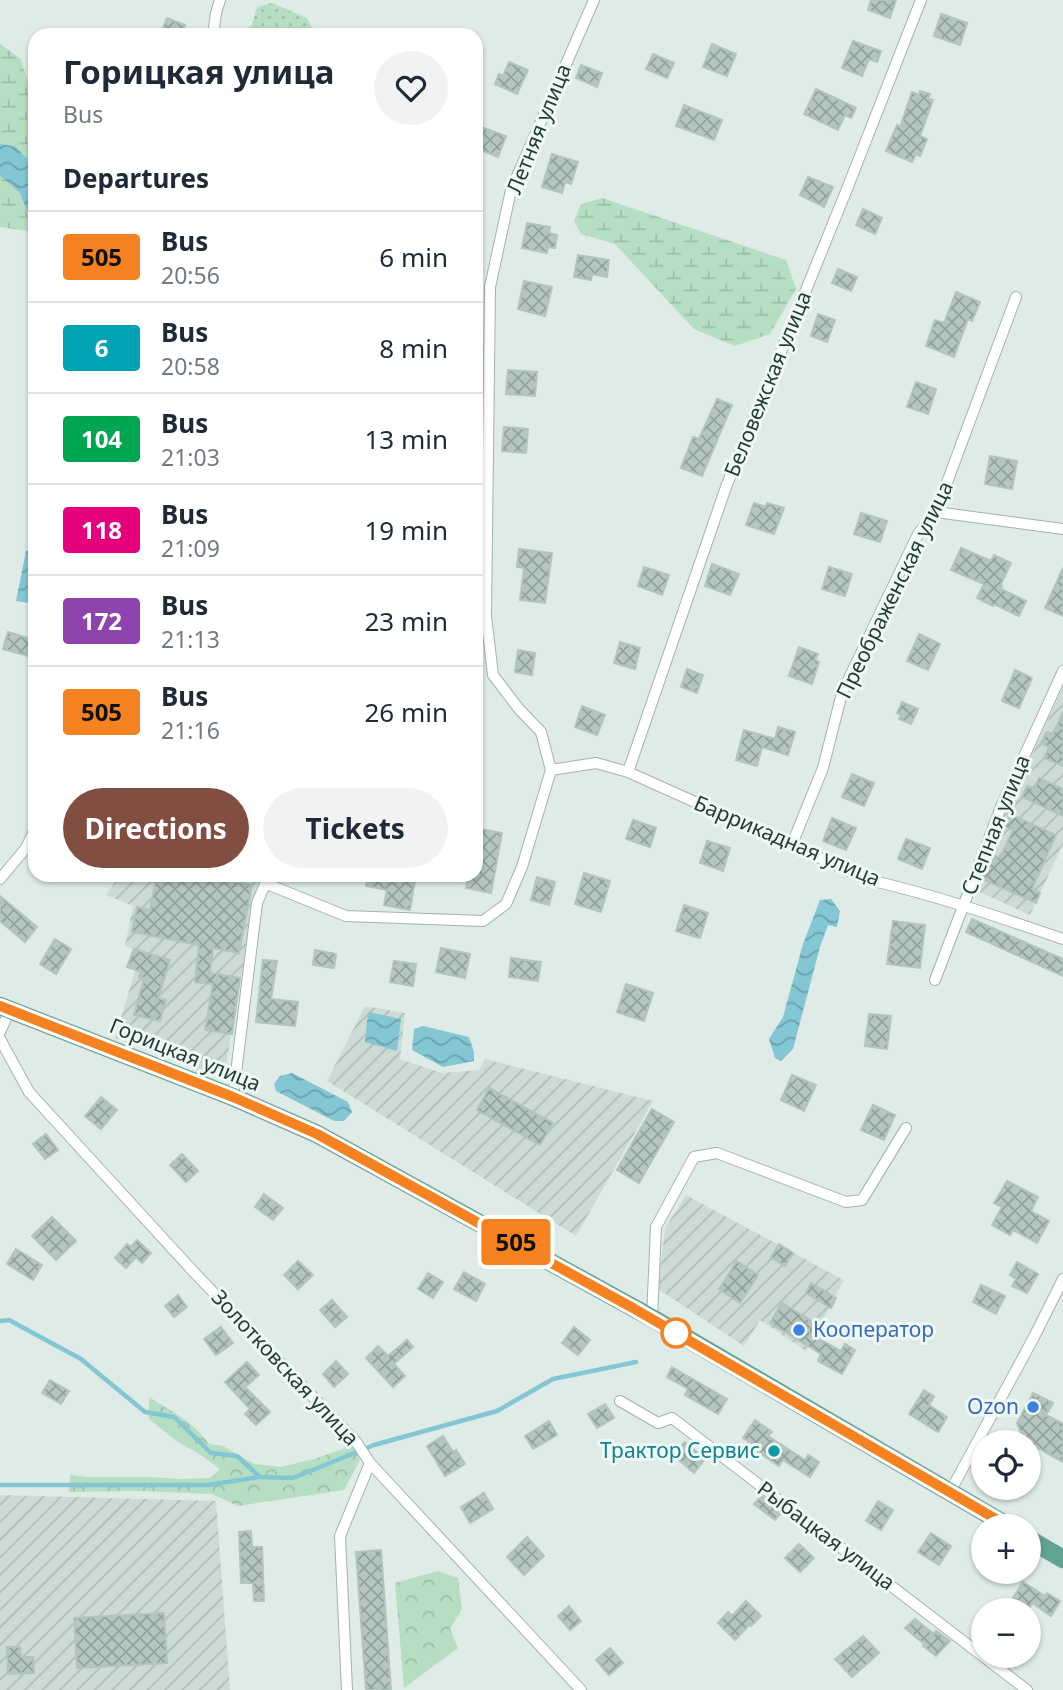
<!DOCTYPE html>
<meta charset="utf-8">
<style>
:root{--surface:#fff;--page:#f2f2f3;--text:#1f2937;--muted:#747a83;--line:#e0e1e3;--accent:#824e41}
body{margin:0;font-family:"Noto Sans",sans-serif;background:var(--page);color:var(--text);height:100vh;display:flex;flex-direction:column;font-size:26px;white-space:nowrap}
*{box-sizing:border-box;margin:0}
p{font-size:23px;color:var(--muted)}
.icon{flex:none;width:38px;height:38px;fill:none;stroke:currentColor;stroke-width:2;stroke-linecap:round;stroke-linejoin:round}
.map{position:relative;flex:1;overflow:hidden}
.drawer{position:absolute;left:28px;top:28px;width:455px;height:854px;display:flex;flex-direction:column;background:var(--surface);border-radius:21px;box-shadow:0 2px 5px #0004}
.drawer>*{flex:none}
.badge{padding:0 14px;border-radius:5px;font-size:24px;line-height:46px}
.tools{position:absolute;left:971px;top:1430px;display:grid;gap:14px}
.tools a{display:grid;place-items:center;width:70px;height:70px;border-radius:50%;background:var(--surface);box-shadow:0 2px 5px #0004;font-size:35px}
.map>.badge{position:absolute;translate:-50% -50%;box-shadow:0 0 0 4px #fff}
h2{padding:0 35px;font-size:26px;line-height:63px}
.round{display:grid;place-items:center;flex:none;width:74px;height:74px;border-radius:37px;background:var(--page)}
.head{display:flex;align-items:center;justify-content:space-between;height:119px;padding:0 35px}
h1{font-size:33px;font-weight:700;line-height:52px}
.cta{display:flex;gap:14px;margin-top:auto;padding:14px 35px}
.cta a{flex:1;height:80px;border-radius:42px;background:var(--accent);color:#fff;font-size:28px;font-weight:700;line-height:80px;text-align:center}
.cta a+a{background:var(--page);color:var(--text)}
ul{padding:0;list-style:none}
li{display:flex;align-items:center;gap:21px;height:91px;padding:0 35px;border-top:2px solid var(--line)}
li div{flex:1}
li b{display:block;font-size:26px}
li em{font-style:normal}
li .badge{min-width:77px;font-weight:700;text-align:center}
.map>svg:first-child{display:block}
.industrial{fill:url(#industrial-furrows)}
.grass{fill:url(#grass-dots)}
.forest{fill:url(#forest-crowns)}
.wetland{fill:url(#wetland-marsh)}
.water{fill:url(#water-waves)}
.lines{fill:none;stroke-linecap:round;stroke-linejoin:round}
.stream{stroke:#83c6d4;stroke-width:4.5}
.building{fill:url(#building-cross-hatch);stroke:#b1c5bd;stroke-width:2}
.minor-casing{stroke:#a2b3ad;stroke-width:12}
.primary-casing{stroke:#c0c8c6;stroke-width:19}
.minor{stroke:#fff;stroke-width:10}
.primary{stroke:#61a393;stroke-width:18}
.line-casing{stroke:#fff;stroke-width:16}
.line{stroke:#f58220;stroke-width:10}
.shop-dot{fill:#3f7fe0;stroke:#eff8f4;stroke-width:2.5}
.stop-dot{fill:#fff;stroke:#f58220;stroke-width:3.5}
.culture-dot{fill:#0f9aa8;stroke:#eff8f4;stroke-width:2.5}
.labels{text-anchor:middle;stroke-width:6;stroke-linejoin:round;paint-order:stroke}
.street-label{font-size:21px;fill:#1f3c35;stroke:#eff8f4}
.shop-label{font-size:21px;fill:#366cbe;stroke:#eff8f4;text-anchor:start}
.culture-label{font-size:21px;fill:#0d838f;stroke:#eff8f4;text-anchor:end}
</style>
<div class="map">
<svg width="1063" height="1690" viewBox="0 0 1063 1690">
<defs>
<pattern id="industrial-furrows" width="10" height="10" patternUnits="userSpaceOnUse" patternTransform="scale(1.75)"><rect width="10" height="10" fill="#cddbd5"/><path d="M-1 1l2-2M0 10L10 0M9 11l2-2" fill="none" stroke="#b0bdb7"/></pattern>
<pattern id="grass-dots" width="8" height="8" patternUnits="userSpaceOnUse" patternTransform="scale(1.75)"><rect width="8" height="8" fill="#b6dec2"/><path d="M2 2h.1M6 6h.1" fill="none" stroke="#9cbfa7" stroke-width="1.8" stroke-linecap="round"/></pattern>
<pattern id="forest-crowns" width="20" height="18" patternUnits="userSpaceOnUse" patternTransform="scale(1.75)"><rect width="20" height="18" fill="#b6dec2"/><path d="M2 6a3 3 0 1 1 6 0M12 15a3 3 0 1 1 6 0" fill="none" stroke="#9cbfa7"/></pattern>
<pattern id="wetland-marsh" width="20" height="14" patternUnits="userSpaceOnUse" patternTransform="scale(1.75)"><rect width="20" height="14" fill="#b6dec2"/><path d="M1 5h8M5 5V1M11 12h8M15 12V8" fill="none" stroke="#9cbfa7"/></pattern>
<pattern id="water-waves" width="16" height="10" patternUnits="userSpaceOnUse" patternTransform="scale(1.75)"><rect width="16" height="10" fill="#83c6d4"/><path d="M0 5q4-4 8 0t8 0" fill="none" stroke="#6ba2ad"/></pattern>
<pattern id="building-cross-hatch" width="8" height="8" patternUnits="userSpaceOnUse" patternTransform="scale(1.75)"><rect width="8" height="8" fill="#b4c6bf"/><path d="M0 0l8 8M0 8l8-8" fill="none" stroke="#92a29c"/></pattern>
</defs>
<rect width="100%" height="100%" fill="#dfebe6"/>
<path class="industrial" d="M1063 687V844L1030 915 971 888Z
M120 875H259L226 1065 211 1075 115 1038 135 971 127 967 133 949 125 946 133 906 106 895Z
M365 1006 405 1013 400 1059 442 1073 479 1070 485 1059 653 1101 576 1236 327 1081Z
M686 1195 844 1280 806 1351 760 1320 744 1346 658 1289 665 1228Z
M0 1495 216 1501 230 1690H0Z"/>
<path class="grass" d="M272 3 307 18 316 35H224V29L243 31 252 25 257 7Z"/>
<path class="forest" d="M149 1397C171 1411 194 1422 209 1444L223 1446 254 1464 281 1467 314 1459 352 1446 360 1460 344 1490 238 1506 212 1494 139 1491 69 1492 70 1475 87 1477H148L180 1479 210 1478 220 1469 204 1457 175 1440 149 1419Z
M438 1571 458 1578 462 1609 450 1629 458 1648 404 1688 395 1583Z"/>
<path class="wetland" d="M0 44 21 59 35 105V167L15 146 0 144Z
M0 176 19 192 35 232 0 227Z
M602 198 786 260 796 289 770 334 735 346 694 329 615 244 581 234 574 221 581 204Z"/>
<path class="water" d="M0 144 15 146 35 167V229L19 192 0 176Z
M35 549V604L16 601 26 551Z
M831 899 840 911 837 927 828 925 820 947 793 1049 781 1061 775 1058 769 1039 783 1017 803 944 820 900Z
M368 1012 401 1019 397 1051 365 1042Z
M423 1026 469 1037 474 1052V1061L443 1067 412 1050 414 1029Z
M292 1073 348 1102 352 1112 344 1121H334L276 1091 274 1084 280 1076Z"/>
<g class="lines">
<path class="stream" d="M0 1321 9 1320 81 1359 145 1412 174 1417 211 1453 237 1456 260 1477 293 1478 374 1445 497 1411 553 1379 636 1362
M0 1485H208L259 1477"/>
</g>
<path class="building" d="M871 0H896L890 18 868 10Z
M941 14 967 23 960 45 934 36Z
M167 18 185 25 181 35H160Z
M853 41 881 51 877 62 869 59 862 76 842 68Z
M712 44 736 54 727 76 703 67Z
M653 54 674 63 667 78 646 69Z
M509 62 528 70 517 94 495 84 499 74 503 76Z
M581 65 602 73 597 87 576 78Z
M816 89 856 108 851 118 845 115 838 130 804 114Z
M920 91 930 94 928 99 933 100 920 136 927 139 920 156 916 154 912 162 886 151 897 125 900 127 912 92 919 95Z
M684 105 722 120 714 140 676 126Z
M476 125 506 136 498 157 476 148Z
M552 154 578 162 571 184 565 182 562 193 542 187Z
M808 177 833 187 824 207 800 195Z
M863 209 882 218 875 234 856 225Z
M527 223 550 227 549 233 557 235 555 248 548 247 547 253 522 248Z
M578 255 609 260 607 277 592 274 591 280 574 277Z
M838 269 857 277 851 291 832 283Z
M524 281 552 287 545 316 518 309Z
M956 292 980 302 972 321 968 319 954 357 926 346 935 320 944 323Z
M818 314 835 320 827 342 811 336Z
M508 370 537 372 535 396 506 394Z
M916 382 936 389 928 414 907 407Z
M717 399 732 405 702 476 681 468 693 437 699 439Z
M504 427 528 429 526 453 502 451Z
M990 456 1017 461 1012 489 985 484Z
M754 503 766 507 767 503 784 508 774 534 746 525Z
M861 513 887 521 880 542 854 534Z
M961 548 991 561 994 555 1011 563 1000 586H1002L1001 589 1026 601 1019 616 994 604 993 606 977 598 984 584 951 570Z
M519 549 552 553 545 603 520 600 524 568 517 567Z
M712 564 739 574 730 595 705 586Z
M644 567 669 575 662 595 638 586Z
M829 567 852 574 845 596 822 589Z
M1063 568V616L1045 608Z
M8 632 35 640V658L3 649Z
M919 634 940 644 928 670 907 661Z
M620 642 640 648 635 669 614 663Z
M799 647 818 654 815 660 819 662 812 684 789 676Z
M518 650 535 653 532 675 515 672Z
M687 669 703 675 697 693 681 687Z
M1015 670 1032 678 1019 708 1002 701Z
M902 702 918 709 911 724 899 719 901 715 897 713Z
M582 706 605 715 597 735 575 727Z
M1063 712V766L1044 758 1049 747 1041 743 1047 732 1053 734Z
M778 727 795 732 788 755 762 747 757 766 736 760 744 730 775 739Z
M852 774 874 783 864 806 842 797Z
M1039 778 1063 789V816L1022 797 1027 786 1034 789Z
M1010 814 1056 835 1032 889 1040 893 1036 903 982 879 991 854 1000 858 1013 830 1004 826Z
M832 818 856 828 846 850 823 841Z
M633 820 656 828 650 847 626 839Z
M476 828 502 833 491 893 466 888 468 875H476Z
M906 839 930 848 922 869 898 859Z
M707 841 730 848 723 871 700 863Z
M584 873 610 881 601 912 575 904Z
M157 875H203L252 885 239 953 213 948 210 973 240 978 232 1034 205 1030 213 984 195 982 199 945 132 932 137 907 150 910Z
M368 875H416L410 910 384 905 387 890 366 886Z
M537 877 555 882 549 905 531 900Z
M0 896 37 927 25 942 0 921Z
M684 905 708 913 700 938 676 931Z
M972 919 1063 959V976L966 932Z
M893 921 925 925 920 968 887 964Z
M55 939 71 949 56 974 40 964Z
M441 948 470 954 465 978 436 972Z
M134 949 170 960 158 998 166 1000 160 1021 134 1015 144 978 139 977 141 972 127 967Z
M315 950 336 954 334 968 313 965Z
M511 958 541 962 538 981 509 977Z
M263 960 277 961 271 999 298 1002 295 1026 256 1022Z
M394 961 416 964 413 986 390 982Z
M626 984 653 993 644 1021 617 1012Z
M869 1014 891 1016 887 1049 865 1046Z
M792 1075 816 1085 804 1111 781 1100Z
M489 1088 553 1123 540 1145 477 1110Z
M101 1097 117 1110 101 1129 85 1116Z
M873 1105 895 1115 884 1140 861 1130Z
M652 1109 674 1122 639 1183 617 1170Z
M46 1134 58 1150 45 1159 33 1144Z
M182 1154 198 1171 186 1182 170 1165Z
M1007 1181 1038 1197 1031 1211 1049 1221 1037 1243 1013 1230 1010 1235 992 1225 1002 1207 994 1203Z
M264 1194 283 1208 273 1220 255 1207Z
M52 1217 76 1241 56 1260 32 1236Z
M137 1240 151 1253 142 1263 136 1257 126 1268 115 1258 127 1244 131 1247Z
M779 1244 793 1253 785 1266 771 1257Z
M16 1249 42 1265 33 1280 7 1264Z
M298 1261 313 1275 298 1289 284 1275Z
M737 1261 758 1275 740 1303 719 1289Z
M1017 1262 1038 1274 1027 1293 1012 1286 1016 1279 1010 1275Z
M464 1272 485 1284 476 1301 454 1289Z
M428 1273 443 1282 433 1298 418 1289Z
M811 1283 836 1298 831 1308 806 1293Z
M981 1285 1005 1296 996 1314 973 1302Z
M178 1295 187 1307 174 1317 165 1306Z
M332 1300 347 1317 335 1327 320 1310Z
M782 1303 820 1326 814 1336 841 1351 845 1344 855 1350 842 1374 818 1361 821 1354 770 1323Z
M221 1327 233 1343 216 1355 204 1339Z
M574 1327 590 1340 578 1355 562 1343Z
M407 1340 413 1347 394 1364 405 1376 393 1387 366 1358 378 1346 388 1356Z
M336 1361 348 1374 334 1387 323 1374Z
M247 1362 259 1375 245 1387 270 1412 256 1425 245 1414 250 1409 225 1382Z
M672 1367 727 1399 718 1414 685 1395 688 1389 667 1377Z
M50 1380 69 1391 61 1404 42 1393Z
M924 1390 934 1396 929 1405 947 1417 938 1432 909 1414Z
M1033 1393 1053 1403 1046 1415 1063 1424V1462L1029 1443V1442L1024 1441 1017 1423Z
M605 1404 614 1418 597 1428 588 1414Z
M755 1420 772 1432 768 1436 805 1460 808 1455 819 1462 810 1477 783 1460 779 1466 758 1452 760 1449 743 1438Z
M549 1421 557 1435 533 1449 525 1436Z
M443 1436 453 1452 456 1450 465 1464 445 1476 427 1446Z
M685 1442 705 1459 694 1473 673 1455Z
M484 1493 493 1509 470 1523 461 1507Z
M761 1496 782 1512 775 1520 754 1504Z
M878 1501 893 1510 881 1530 866 1521Z
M251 1531 252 1547H262L264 1601H254L253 1583H241L239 1532Z
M931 1533 951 1546 939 1565 918 1552Z
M527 1537 544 1556 524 1575 507 1557Z
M799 1544 814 1558 800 1572 785 1558Z
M381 1550 391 1690H366L356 1552Z
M1023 1582 1045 1596 1047 1593 1060 1601 1051 1616 1032 1603 1028 1610H1007L1011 1605 1009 1604Z
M746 1601 761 1616 751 1626 750 1624 735 1640 718 1623 728 1612 732 1616Z
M569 1606 581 1621 570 1630 558 1616Z
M164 1613 167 1663 77 1668 74 1618Z
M915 1619 934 1634 936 1631 950 1641 936 1656 923 1646 924 1644 905 1628Z
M863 1636 879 1653 852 1677 835 1659Z
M7 1647H20L21 1657H33L34 1673 8 1674Z
M610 1648 623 1663 609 1675 596 1660Z"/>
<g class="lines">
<g class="minor-casing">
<path id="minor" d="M213 35 216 13 220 0
M936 512 1063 529
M551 770 541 732 519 709 493 675 486 616 490 287 511 190 594 0
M551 770 596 763 628 772 869 880C935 895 999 917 1063 939
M628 772 726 487 847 189 921 0
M792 844 823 768 842 693 918 534 936 512 1016 297
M0 879 26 848 35 829
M267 884 346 916 483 921 506 904 522 867 551 770
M935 980 1001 807 1063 671
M0 1032 10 1010
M0 1039 29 1092 191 1269 357 1443 370 1463 581 1690
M233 1097 257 903 269 875
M652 1318 656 1227 694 1157 717 1153 846 1202 862 1200 906 1128
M620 1401 658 1423 672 1418 1027 1690
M950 1492 1034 1337 1063 1279
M347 1690 340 1536 370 1463"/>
</g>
<g class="primary-casing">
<path id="primary" d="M0 1006 233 1097 317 1134 652 1318 1008 1526
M1029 1539 1063 1559"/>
</g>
<use href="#minor" class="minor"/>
<use href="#primary" class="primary"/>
</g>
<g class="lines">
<g class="line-casing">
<path id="line" d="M0 1006 233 1097 317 1134 633 1308 1008 1526"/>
</g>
<use href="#line" class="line"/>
</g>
<g class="shop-dot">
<circle cx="799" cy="1330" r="7"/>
<circle cx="1033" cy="1407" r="7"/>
</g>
<circle class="stop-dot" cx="676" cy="1333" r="14"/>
<circle class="culture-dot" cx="774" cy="1451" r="7"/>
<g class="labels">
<g class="street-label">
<text transform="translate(539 129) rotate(-68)" y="7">Летняя улица</text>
<text transform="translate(768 384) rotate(-68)" y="7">Беловежская улица</text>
<text transform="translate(895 590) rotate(-64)" y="7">Преображенская улица</text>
<text transform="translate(996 825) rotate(-68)" y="7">Степная улица</text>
<text transform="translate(787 841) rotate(23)" y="7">Баррикадная улица</text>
<text transform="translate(185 1055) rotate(22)" y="7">Горицкая улица</text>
<text transform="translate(285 1368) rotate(47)" y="7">Золотковская улица</text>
<text transform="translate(826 1536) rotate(37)" y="7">Рыбацкая улица</text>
</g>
<g class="shop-label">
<text x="813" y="1337">Кооператор</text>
<text x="1019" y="1414" text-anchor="end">Ozon</text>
</g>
<g class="culture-label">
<text x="760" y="1458">Трактор Сервис</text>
</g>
</g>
</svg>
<div class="tools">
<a><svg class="icon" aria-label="locate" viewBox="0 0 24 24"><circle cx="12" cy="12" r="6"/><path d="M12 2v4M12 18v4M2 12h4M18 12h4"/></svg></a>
<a>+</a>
<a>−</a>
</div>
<b class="badge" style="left:516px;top:1242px;background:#f58220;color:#111">505</b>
<section class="drawer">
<div class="head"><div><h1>Горицкая улица</h1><p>Bus</p></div><a class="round"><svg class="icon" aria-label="heart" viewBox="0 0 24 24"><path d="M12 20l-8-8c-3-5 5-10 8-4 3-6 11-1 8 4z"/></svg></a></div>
<h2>Departures</h2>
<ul>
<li><span class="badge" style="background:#f58220;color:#111">505</span><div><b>Bus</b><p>20:56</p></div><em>6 min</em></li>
<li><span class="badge" style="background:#00a3b4;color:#fff">6</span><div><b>Bus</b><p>20:58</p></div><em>8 min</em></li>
<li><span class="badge" style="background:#00a651;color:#fff">104</span><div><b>Bus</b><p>21:03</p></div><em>13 min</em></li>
<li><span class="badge" style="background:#e6007e;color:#fff">118</span><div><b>Bus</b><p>21:09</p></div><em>19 min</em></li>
<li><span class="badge" style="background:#8e44ad;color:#fff">172</span><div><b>Bus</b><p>21:13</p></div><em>23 min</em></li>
<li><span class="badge" style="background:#f58220;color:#111">505</span><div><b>Bus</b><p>21:16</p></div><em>26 min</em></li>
</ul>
<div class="cta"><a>Directions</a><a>Tickets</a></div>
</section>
</div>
